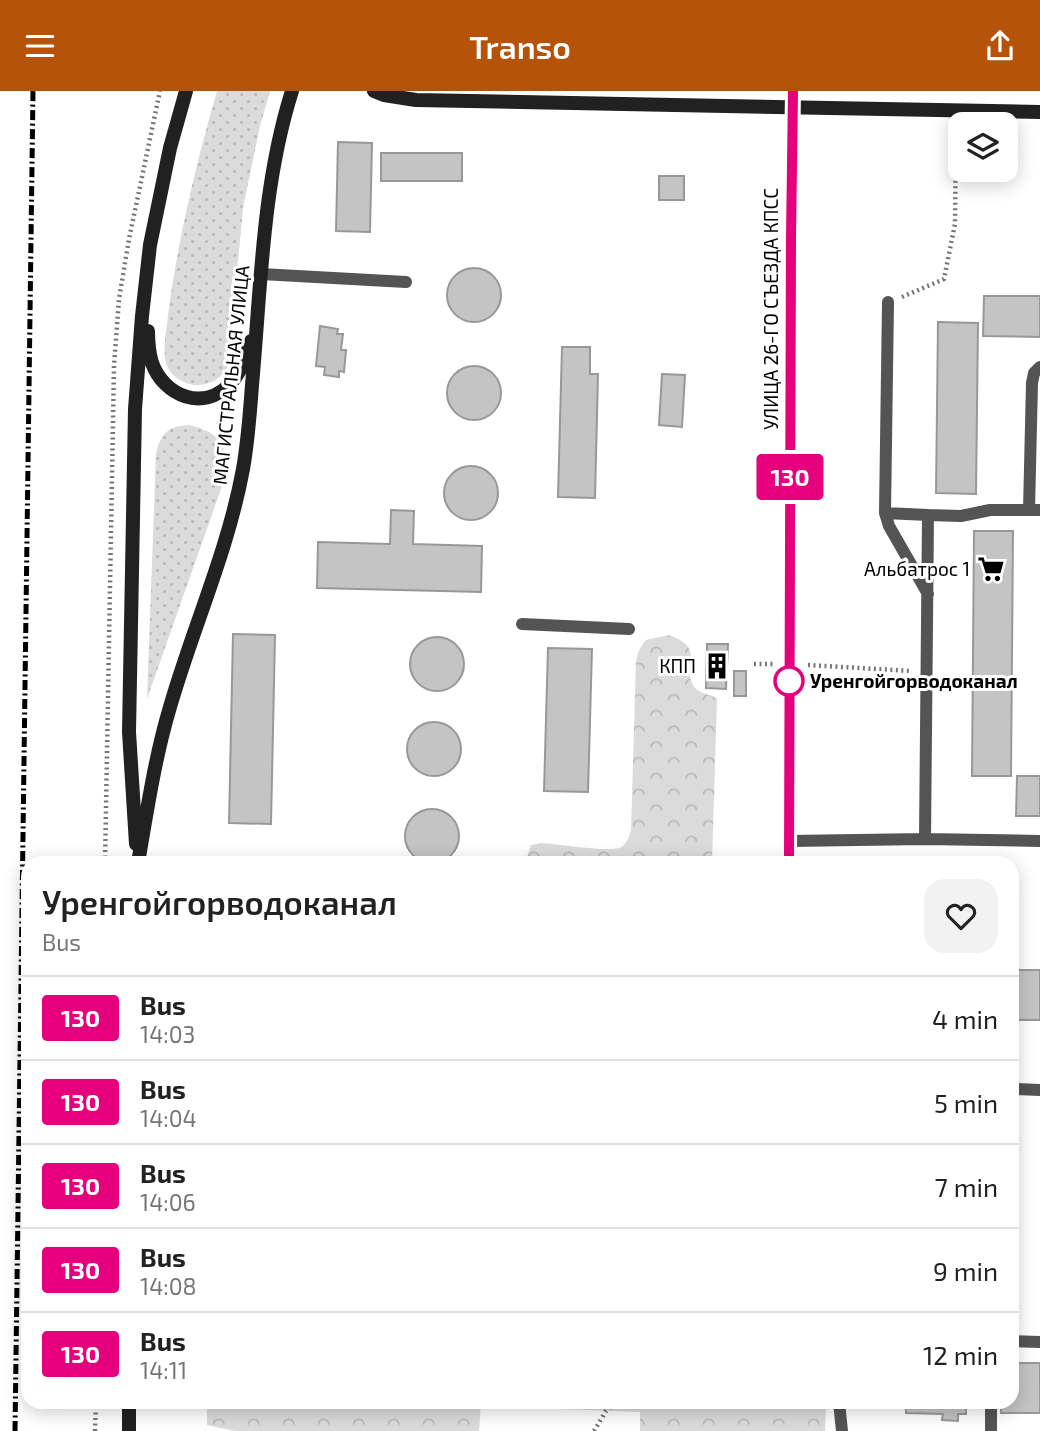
<!DOCTYPE html>
<meta charset="utf-8">
<style>
:root{--surface:#fff;--page:#f2f2f2;--text:#222;--muted:#767676;--line:#e0e0e0;--accent:#b45309}
body{margin:0;font-family:"Exo 2",sans-serif;background:var(--page);color:var(--text);height:100vh;display:flex;flex-direction:column;font-size:26px;white-space:nowrap}
*{box-sizing:border-box;margin:0}
p{font-size:23px;color:var(--muted)}
.icon{flex:none;width:38px;height:38px;fill:none;stroke:currentColor;stroke-width:2;stroke-linecap:round;stroke-linejoin:round}
.map{position:relative;flex:1;overflow:hidden}
.sheet{position:absolute;left:21px;top:765px;width:998px;height:553px;display:flex;flex-direction:column;background:var(--surface);border-radius:21px;box-shadow:0 4px 18px #0003}
.sheet>*{flex:none}
.badge{padding:0 14px;border-radius:5px;font-size:24px;line-height:46px}
.buttons{position:absolute;left:948px;top:21px;display:grid;gap:14px}
.buttons a{display:grid;place-items:center;width:70px;height:70px;border-radius:14px;background:var(--surface);box-shadow:0 4px 18px #0003;font-size:35px}
.map>.badge{position:absolute;translate:-50% -50%;box-shadow:0 0 0 4px #fff}
.round{display:grid;place-items:center;flex:none;width:74px;height:74px;border-radius:21px;background:var(--page)}
.overview{display:flex;align-items:center;justify-content:space-between;height:119px;padding:0 21px}
h1{font-size:33px;font-weight:600;line-height:52px}
ul{padding:0;list-style:none}
li{display:flex;align-items:center;gap:21px;height:84px;padding:0 21px;border-top:2px solid var(--line)}
li div{flex:1}
li b{display:block;font-size:26px}
li em{font-style:normal}
li .badge{min-width:77px;font-weight:700;text-align:center}
header{display:flex;justify-content:space-between;align-items:center;height:91px;padding:0 21px;background:var(--accent);color:#fff;font-size:32px;font-weight:600}
.map>svg:first-child{display:block}
.grass{fill:url(#grass-dots)}
.forest{fill:url(#forest-crowns)}
.building{fill:#c4c4c4;stroke:#989898;stroke-width:2}
.lines{fill:none;stroke-linecap:round;stroke-linejoin:round}
.path{stroke:#767676;stroke-width:4.5;stroke-dasharray:2 3.5;stroke-linecap:butt}
.service{stroke:#545454;stroke-width:12}
.secondary{stroke:#212121;stroke-width:14}
.rail{stroke:#000;stroke-width:5;stroke-dasharray:10 3.5 2 3.5;stroke-linecap:butt}
.line-casing{stroke:#fff;stroke-width:16}
.line{stroke:#e6007e;stroke-width:10}
.stop-dot{fill:#fff;stroke:#e6007e;stroke-width:3.5}
.labels{text-anchor:middle;stroke-width:6;stroke-linejoin:round;paint-order:stroke}
.street-label{font-size:19px;fill:#000;stroke:#fff}
.poi-label{font-size:19px;fill:#000;stroke:#fff;text-anchor:end}
.stop-label{font-size:19px;font-weight:bold;fill:#000;stroke:#fff;text-anchor:start}
</style>
<header><svg class="icon" aria-label="menu" viewBox="0 0 24 24"><path d="M4 6h16M4 12h16M4 18h16"/></svg>Transo<svg class="icon" aria-label="share" viewBox="0 0 24 24"><path d="M12 15V3M7 8l5-5 5 5M5 13v7h14v-7"/></svg></header>
<div class="map">
<svg width="1040" height="1340" viewBox="0 0 1040 1340">
<defs>
<pattern id="grass-dots" width="8" height="8" patternUnits="userSpaceOnUse" patternTransform="scale(1.75)"><rect width="8" height="8" fill="#dbdbdb"/><path d="M2 2h.1M6 6h.1" fill="none" stroke="#bababa" stroke-width="1.8" stroke-linecap="round"/></pattern>
<pattern id="forest-crowns" width="20" height="18" patternUnits="userSpaceOnUse" patternTransform="scale(1.75)"><rect width="20" height="18" fill="#dbdbdb"/><path d="M2 6a3 3 0 1 1 6 0M12 15a3 3 0 1 1 6 0" fill="none" stroke="#bababa"/></pattern>
</defs>
<rect width="100%" height="100%" fill="#fff"/>
<path class="grass" d="M217 0H270L260 35 243 117 228 275C220 288 214 292 199 294 185 295 170 285 166 272 162 257 167 238 168 224 178 148 196 73 217 0Z
M190 334C227 344 229 360 222 395L147 608 156 363C161 342 168 335 190 334Z"/>
<path class="forest" d="M669 544C707 558 681 572 693 594 699 604 709 602 717 608L712 772H525L531 754 541 752C557 753 606 761 619 757 627 754 629 746 631 739L636 570 639 559 646 549Z
M207 1311H826L825 1340H640V1321L481 1315 479 1340H235L207 1334Z"/>
<path class="building" d="M338 51 372 52 370 141 336 140Z
M381 62H462V90H381Z
M659 85H684V109H659Z
M447 204a27 27 0 1 1 54 0a27 27 0 1 1-54 0Z
M984 205H1040V246L983 245Z
M938 231 978 232 976 403 936 402Z
M320 235 338 238 337 243H343L341 259H346L344 281 339 280V286L324 284 325 276 316 275Z
M562 256H590V283H598L595 407 558 406Z
M447 302a27 27 0 1 1 54 0a27 27 0 1 1-54 0Z
M662 283 685 284 682 336 659 334Z
M444 402a27 27 0 1 1 54 0a27 27 0 1 1-54 0Z
M391 419 414 420 413 453 482 455 481 501 317 497 318 451 390 453Z
M974 440H1013L1011 685H972Z
M233 543 275 544 271 733 229 732Z
M410 573a27 27 0 1 1 54 0a27 27 0 1 1-54 0Z
M707 553H728L726 598 706 597Z
M548 557 592 558 588 701 544 700Z
M734 580H746V605H734Z
M407 658a27 27 0 1 1 54 0a27 27 0 1 1-54 0Z
M1017 685H1040V725H1016Z
M405 745a27 27 0 1 1 54 0a27 27 0 1 1-54 0Z
M1012 879H1040V929H1012Z
M1012 1272H1040V1322H1001V1311H1012Z
M906 1311H966V1323H958V1330L942 1329 943 1323 906 1322Z"/>
<g class="lines">
<path class="path" d="M902 206 944 188 955 133 956 37
M754 573H774
M808 574 911 580
M105 772 114 275 119 208 129 148 160 0
M95 1340 96 1311
M594 1340 606 1320 616 1311"/>
<path class="service" d="M261 183 406 191
M888 211 885 422 889 435 928 503
M1029 419 1032 292 1034 282 1040 276
M885 422 928 424
M522 533 629 538
M925 748 928 424 961 425 990 419H1040
M789 750 925 748 1040 750
M1012 999 1015 998 1040 999
M1012 1250 1040 1251
M839 1311 842 1340
M991 1340V1311"/>
<path class="secondary" d="M374 0 384 4 416 9 1040 21
M148 240C148 250 149 262 152 272 164 305 203 321 230 293 241 282 246 265 251 250
M136 753 129 641 135 318 142 225 150 154 170 57 186 0
M138 772C147 720 155 666 170 616 193 536 228 460 243 378 248 350 250 322 252 294 261 196 262 95 292 0
M789 772 791 121 793 0
M129 1340V1311"/>
<path class="rail" d="M15 1340 33 0"/>
</g>
<g class="lines">
<g class="line-casing">
<path id="line" d="M789 772 791 147 793 0"/>
</g>
<use href="#line" class="line"/>
</g>
<defs>
<g id="supermarket-bare" transform="scale(2.1)"><path d="M-6-5.5h2.5l.6 2H6L4.5 2H-2.5L-4.4-4H-6ZM-1.5 3.2a1.3 1.3 0 1 0 .1 0ZM3 3.2a1.3 1.3 0 1 0 .1 0Z" fill="#000" stroke="#fff" stroke-width="2.5" paint-order="stroke"/></g>
<g id="building-bare" transform="scale(2.1)"><path d="M-4-6H4V6H1V3H-1V6H-4ZM-2.5-4.3h1.7v1.8h-1.7ZM.8-4.3h1.7v1.8H.8ZM-2.5-1h1.7V.8h-1.7ZM.8-1h1.7V.8H.8Z" fill="#000" stroke="#fff" stroke-width="2.5" paint-order="stroke"/></g>
</defs>
<g fill-rule="evenodd">
<use href="#supermarket-bare" x="991" y="478"/>
<use href="#building-bare" x="717" y="575"/>
</g>
<circle class="stop-dot" cx="789" cy="590" r="14"/>
<g class="labels">
<g class="street-label">
<text transform="translate(771 218) rotate(-90)" y="7">УЛИЦА 26-ГО СЪЕЗДА КПСС</text>
<text transform="translate(231 284) rotate(-84)" y="7">МАГИСТРАЛЬНАЯ УЛИЦА</text>
</g>
<g class="poi-label">
<text x="970" y="485">Альбатрос 1</text>
<text x="696" y="582">КПП</text>
</g>
<g class="stop-label">
<text x="810" y="597">Уренгойгорводоканал</text>
</g>
</g>
</svg>
<div class="buttons">
<a><svg class="icon" aria-label="layers" viewBox="0 0 24 24"><path d="M12 4l9 5-9 5-9-5zM3 14l9 5 9-5"/></svg></a>
</div>
<b class="badge" style="left:790px;top:386px;background:#e6007e;color:#fff">130</b>
<section class="sheet">
<div class="overview"><div><h1>Уренгойгорводоканал</h1><p>Bus</p></div><a class="round"><svg class="icon" aria-label="heart" viewBox="0 0 24 24"><path d="M12 20l-8-8c-3-5 5-10 8-4 3-6 11-1 8 4z"/></svg></a></div>
<ul>
<li><span class="badge" style="background:#e6007e;color:#fff">130</span><div><b>Bus</b><p>14:03</p></div><em>4 min</em></li>
<li><span class="badge" style="background:#e6007e;color:#fff">130</span><div><b>Bus</b><p>14:04</p></div><em>5 min</em></li>
<li><span class="badge" style="background:#e6007e;color:#fff">130</span><div><b>Bus</b><p>14:06</p></div><em>7 min</em></li>
<li><span class="badge" style="background:#e6007e;color:#fff">130</span><div><b>Bus</b><p>14:08</p></div><em>9 min</em></li>
<li><span class="badge" style="background:#e6007e;color:#fff">130</span><div><b>Bus</b><p>14:11</p></div><em>12 min</em></li>
</ul>
</section>
</div>
